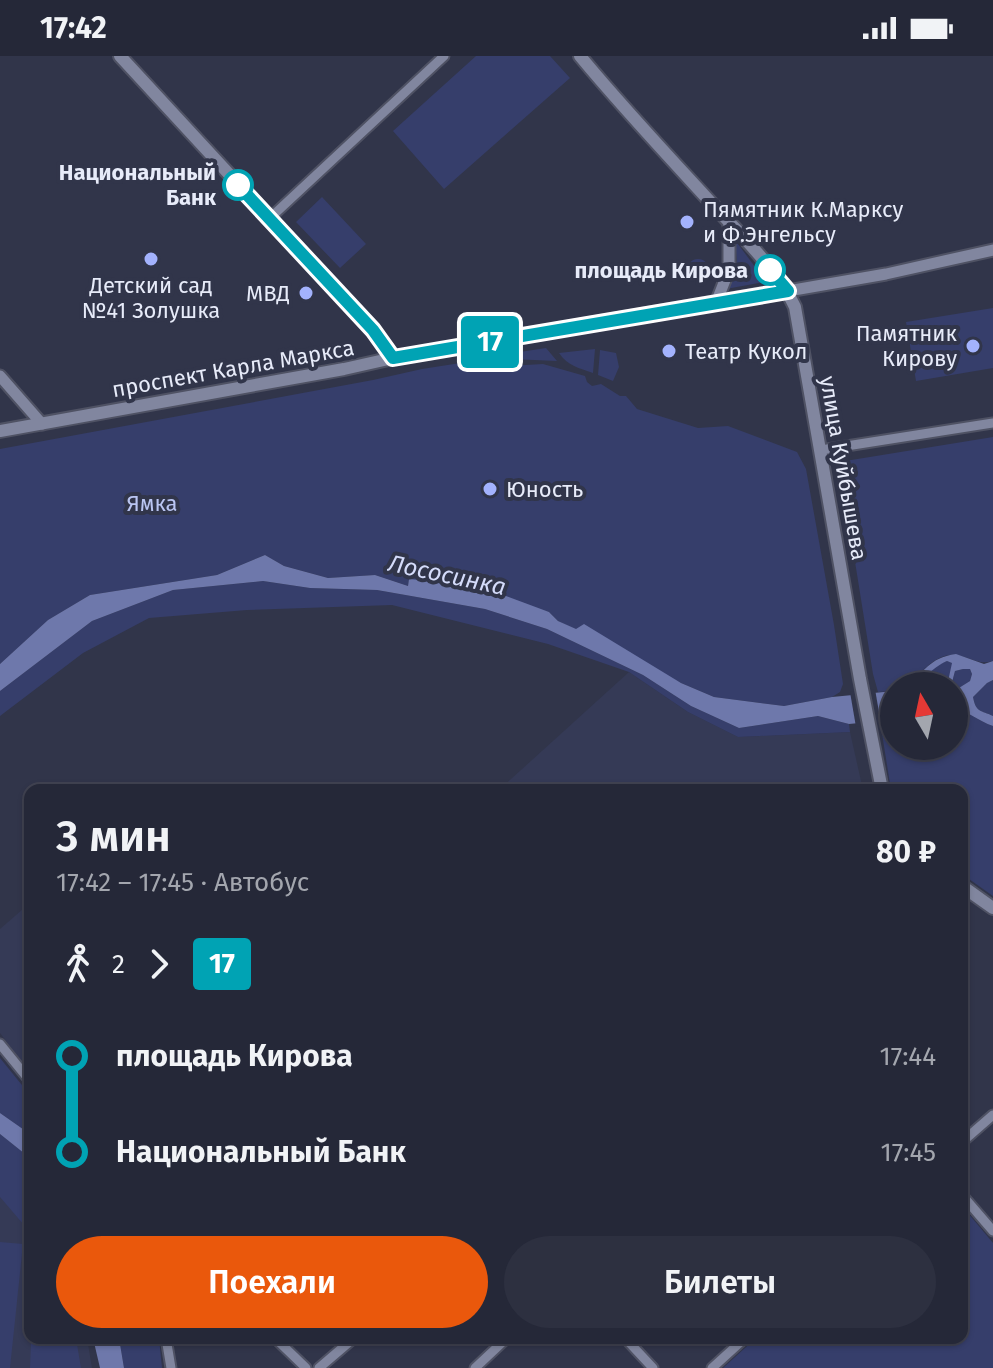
<!DOCTYPE html>
<html lang="ru">
<meta charset="utf-8">
<style>
:root{--surface:#252838;--page:#2d3040;--text:#f1f3f6;--muted:#a3a6ae;--line:#424453;--accent:#ea580c}
body{margin:0;font-family:"Fira Sans",sans-serif;background:var(--page);color:var(--text);height:100vh;display:flex;flex-direction:column;font-size:30px;white-space:nowrap}
*{box-sizing:border-box;margin:0}
p{font-size:26px;color:var(--muted)}
.icon{flex:none;width:44px;height:44px;fill:none;stroke:currentColor;stroke-width:2;stroke-linecap:round;stroke-linejoin:round}
.map{position:relative;flex:1;overflow:hidden}
.drawer{position:absolute;left:24px;top:728px;width:944px;height:560px;display:flex;flex-direction:column;background:var(--surface);border-radius:16px;box-shadow:0 2px 6px #0004,0 0 0 2px var(--line)}
.drawer>*{flex:none}
.badge{padding:0 16px;border-radius:6px;font-size:28px;line-height:52px}
.needle{width:52px;rotate:351deg}
.buttons{position:absolute;left:880px;top:616px;display:grid;gap:16px}
.buttons a{display:grid;place-items:center;width:88px;height:88px;border-radius:50%;background:var(--surface);box-shadow:0 2px 6px #0004,0 0 0 2px var(--line);font-size:40px}
.map>.badge{position:absolute;translate:-50% -50%;box-shadow:0 0 0 4px #fff}
.legs{display:flex;align-items:center;gap:12px;height:88px;padding:0 32px;font-size:26px}
.legs p{margin-inline-start:auto}
.headline{display:flex;align-items:center;justify-content:space-between;height:136px;padding:0 32px}
h1{font-size:44px;font-weight:600;line-height:60px}
.primary-button{display:flex;gap:16px;margin-top:auto;padding:16px 32px}
.primary-button a{flex:1;height:92px;border-radius:48px;background:var(--accent);color:#fff;font-size:32px;font-weight:600;line-height:92px;text-align:center}
.primary-button a+a{background:var(--page);color:var(--text)}
ul{padding:0 32px;list-style:none}
li{display:flex;align-items:center;gap:28px;height:96px;font-size:30px}
li i{display:grid;place-items:center;width:12px;height:100%;margin:0 10px;background:currentColor}
li i::after{content:'';width:20px;height:20px;margin:-10px;border:6px solid;border-radius:50%;background:var(--surface)}
li p{margin-inline-start:auto}
li:first-child i{background:linear-gradient(#0000 50%,currentColor 0)}
li:last-child i{background:linear-gradient(currentColor 50%,#0000 0)}
.status{display:flex;justify-content:space-between;align-items:center;height:56px;padding:0 40px;background:var(--surface);direction:ltr}
.status svg{height:22px;fill:currentColor}
.map>svg:first-child{display:block}
.built{fill:#353a56}
.green{fill:#363e6b}
.water{fill:#6e78ab}
.pier{fill:#31354a}
.lines{fill:none;stroke-linecap:round;stroke-linejoin:round}
.minor-casing{stroke:#4f5264;stroke-width:13}
.tertiary-casing{stroke:#4f5264;stroke-width:15}
.secondary-casing{stroke:#4f5264;stroke-width:16}
.minor{stroke:#81869f;stroke-width:9}
.tertiary{stroke:#81869f;stroke-width:11}
.secondary{stroke:#81869f;stroke-width:12}
.line-1-casing{stroke:#fff;stroke-width:18}
.line-1{stroke:#00a3b4;stroke-width:12}
.stop-1-dot{fill:#fff;stroke:#00a3b4;stroke-width:4}
.poi-dot{fill:#a3b2fd;stroke:#31354a;stroke-width:3}
.labels{text-anchor:middle;stroke-width:8;stroke-linejoin:round;paint-order:stroke}
.stop-label{font-size:22px;font-weight:bold;fill:#e7ebf9;stroke:#31354a;text-anchor:end}
.poi-label{font-size:22px;fill:#e7ebf9;stroke:#31354a;text-anchor:start}
.street-label{font-size:22px;fill:#e7ebf9;stroke:#31354a}
.park-label{font-size:22px;fill:#bac5f2;stroke:#31354a}
.water-label{font-size:24px;font-style:italic;fill:#d4dbfa;stroke:#31354a}
</style>
<div class="status"><b>17:42</b><svg viewBox="0 0 49 12"><path d="M0 12V9h3v3zM5 12V6h3v6zM10 12V3h3v9zM15 12V0h3v12zM26 1h20v11H26zM47 4h2v5h-2z"/></svg></div>
<div class="map">
<svg width="993" height="1312" viewBox="0 0 993 1312">
<rect width="100%" height="100%" fill="#31354a"/>
<path class="built" d="M629 616 688 656 738 681 850 676 863 734H499Z
M30 847V1017L0 977V873Z
M0 1105 30 1145V1282H87L92 1312H0Z"/>
<path class="green" d="M476 0H550L570 22 444 133 393 75Z
M322 141 366 188 340 212 296 166Z
M735 184 764 223V226L726 233 737 205Z
M687 214a11 11 0 1 1 22 0a11 11 0 1 1-22 0Z
M993 252V312L916 325 906 266Z
M546 292 557 305 511 303 513 297Z
M595 293 593 317C579 312 568 310 559 297Z
M600 294 616 297 619 311 613 325 598 319Z
M486 303 496 312 501 313 508 310 543 308 585 320 587 326 592 330 601 328 620 340H626L637 353 698 372 728 370 797 396 806 413 834 569 843 628 840 636 832 641 784 650 714 641 681 627 558 565 549 556 409 524 408 530 375 519 328 522 284 510 265 499 217 519 90 539 48 564 0 608V393L373 324 422 313Z
M993 381V605C981 609 973 603 961 600 937 593 922 618 905 630H894V635L878 636 873 618 839 406Z
M263 525 310 532 377 534 485 553 547 573 643 619 691 650 739 672 818 660 849 668 850 676 738 681 688 656 629 616 548 588 392 549 247 554 149 562 83 597 0 660V635L92 565 173 534Z
M947 605 953 607 947 630H912L939 608Z
M963 613H970L972 618 970 625 954 635V630H951L955 615Z
M993 624V660C981 654 976 657 973 641L987 627Z
M954 653C969 655 978 665 993 670V840L962 818V734H891L880 665 894 661V690H954Z
M0 1002 30 1039V1078L0 1057Z
M0 1078 30 1102V1176L0 1141Z
M962 1150 993 1187V1312H723L756 1282H962Z
M0 1186 23 1188 10 1312H0Z
M30 1276V1282H76L81 1312H30L31 1286 68 1290 69 1286 68 1289 29 1285Z
M119 1282H159L162 1312H124Z"/>
<path class="water" d="M265 499 284 510 328 522 375 519 408 530 409 523 476 529 549 556 558 565 576 573 584 568 681 627 714 641 784 650 832 641 894 635V661L880 665 849 668 818 660 739 672 691 650 643 619 547 573 485 553 377 534 310 532 263 525 173 534 92 565 0 635V608L48 564 90 539 217 519Z
M956 598 984 608 993 605V624L987 627 973 641C976 657 981 654 993 660V670C978 665 969 655 954 653V635L970 625 972 618 970 613H963L955 615 951 630H947L952 607 947 605C932 611 920 629 905 630 926 616 928 602 956 598Z
M0 1057 30 1078V1102L0 1078Z
M93 1282H119L124 1312H100Z"/>
<path class="pier" d="M875 633 881 668 856 671 850 636Z"/>
<g class="lines">
<g class="minor-casing">
<path id="minor" d="M269 163 444 0
M821 394 993 367
M0 988 30 1025
M962 1086 993 1059
M962 1139 993 1175
M166 1282 171 1312
M275 1282 306 1312
M625 1282 653 1312
M319 1312 354 1282
M475 1312 507 1282
M712 1312 745 1282"/>
</g>
<g class="tertiary-casing">
<path id="tertiary" d="M788 235 886 218 993 194
M716 247 729 214V166
M0 320 42 368"/>
</g>
<g class="secondary-casing">
<path id="secondary" d="M120 0 373 274 393 302
M580 0C623 52 669 101 715 151 742 180 779 216 795 251L860 623 882 734
M0 375 344 313 393 302 763 238 788 235
M962 830 993 852"/>
</g>
<use href="#minor" class="minor"/>
<use href="#tertiary" class="tertiary"/>
<use href="#secondary" class="secondary"/>
</g>
<g class="lines">
<g class="line-1-casing">
<path id="line-1" d="M238 129 373 274 393 302 788 235 770 214"/>
</g>
<use href="#line-1" class="line-1"/>
</g>
<g class="stop-1-dot">
<circle cx="238" cy="129" r="14"/>
<circle cx="770" cy="214" r="14"/>
</g>
<g class="poi-dot">
<circle cx="687" cy="166" r="8"/>
<circle cx="151" cy="203" r="8"/>
<circle cx="306" cy="237" r="8"/>
<circle cx="973" cy="290" r="8"/>
<circle cx="669" cy="295" r="8"/>
<circle cx="490" cy="433" r="8"/>
</g>
<g class="labels">
<g class="stop-label">
<text x="216" y="124">Национальный<tspan x="216" dy="25">Банк</tspan></text>
<text x="748" y="222">площадь Кирова</text>
</g>
<g class="poi-label">
<text x="703" y="161">Пямятник К.Марксу<tspan x="703" dy="25">и Ф.Энгельсу</tspan></text>
<text x="151" y="237" text-anchor="middle">Детский сад<tspan x="151" dy="25">№41 Золушка</tspan></text>
<text x="290" y="245" text-anchor="end">МВД</text>
<text x="957" y="285" text-anchor="end">Памятник<tspan x="957" dy="25">Кирову</tspan></text>
<text x="685" y="303">Театр Кукол</text>
<text x="506" y="441">Юность</text>
</g>
<g class="street-label">
<text transform="translate(233 312) rotate(-10)" y="8">проспект Карла Маркса</text>
<text transform="translate(844 412) rotate(80)" y="8">улица Куйбышева</text>
</g>
<g class="park-label">
<text x="152" y="455">Ямка</text>
</g>
<g class="water-label">
<text transform="translate(447 519) rotate(12)" y="8">Лососинка</text>
</g>
</g>
</svg>
<div class="buttons">
<a><svg class="needle" viewBox="-14 -14 28 28"><path d="M0-13l5 13h-10z" fill="#e53935"/><path d="M0 13l5-13h-10z" fill="#a3a6ae"/></svg></a>
</div>
<b class="badge" style="left:490px;top:286px;background:#00a3b4;color:#fff">17</b>
<section class="drawer">
<div class="headline"><div><h1>3 мин</h1><p>17:42 – 17:45 · Автобус</p></div><b>80 ₽</b></div>
<div class="legs"><svg class="icon" aria-label="walk" viewBox="0 0 24 24"><circle cx="13" cy="4" r="2"/><path d="M13 8l-2 6 4 7M11 14l-3 7M7 12l3-4h3l4 4"/></svg>2<svg class="icon" aria-label="forward" viewBox="0 0 24 24"><path d="M9 5l7 7-7 7"/></svg><b class="badge" style="background:#00a3b4;color:#fff">17</b></div>
<ul>
<li><i style="color:#00a3b4"></i><b>площадь Кирова</b><p>17:44</p></li>
<li><i style="color:#00a3b4"></i><b>Национальный Банк</b><p>17:45</p></li>
</ul>
<div class="primary-button"><a>Поехали</a><a>Билеты</a></div>
</section>
</div>
